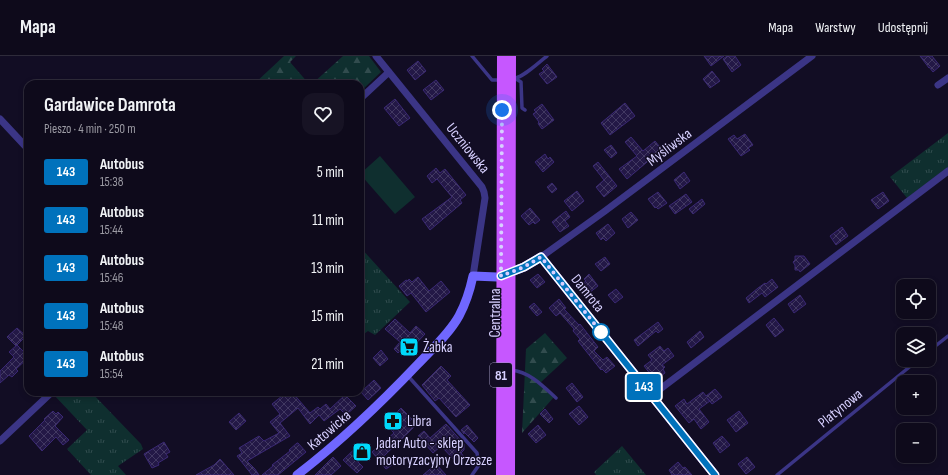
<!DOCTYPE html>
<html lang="pl">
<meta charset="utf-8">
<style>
:root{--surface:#0e0a1b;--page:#171324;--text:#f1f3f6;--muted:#9b9aa3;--line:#2e2b3a}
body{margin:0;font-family:"Sofia Sans Condensed",sans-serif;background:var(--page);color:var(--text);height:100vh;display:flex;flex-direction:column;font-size:15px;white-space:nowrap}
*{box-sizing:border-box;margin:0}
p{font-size:13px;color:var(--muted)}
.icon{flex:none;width:22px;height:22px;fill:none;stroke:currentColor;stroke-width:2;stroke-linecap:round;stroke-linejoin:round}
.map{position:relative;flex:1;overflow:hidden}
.sheet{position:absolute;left:24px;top:24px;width:340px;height:316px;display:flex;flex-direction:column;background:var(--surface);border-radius:12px;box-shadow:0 2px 6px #0003,0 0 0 1px var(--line)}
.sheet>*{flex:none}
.badge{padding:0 8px;border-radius:3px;font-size:14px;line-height:26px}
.controls{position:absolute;left:896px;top:223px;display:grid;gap:8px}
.controls a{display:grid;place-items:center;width:40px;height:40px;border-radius:8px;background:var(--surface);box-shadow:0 2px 6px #0003,0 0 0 1px var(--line);font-size:20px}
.you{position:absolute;width:20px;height:20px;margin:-10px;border:3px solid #fff;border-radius:50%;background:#1a73e8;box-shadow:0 0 0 6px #1a73e833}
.map>.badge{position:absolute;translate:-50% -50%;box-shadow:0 0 0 2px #fff}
.round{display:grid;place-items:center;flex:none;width:42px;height:42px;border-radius:12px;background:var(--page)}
.head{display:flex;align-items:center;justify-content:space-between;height:68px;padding:0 20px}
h1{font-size:19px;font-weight:700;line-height:30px}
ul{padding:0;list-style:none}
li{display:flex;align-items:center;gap:12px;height:48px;padding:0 20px}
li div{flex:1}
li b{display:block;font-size:15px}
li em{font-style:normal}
li .badge{min-width:44px;font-weight:700;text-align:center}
header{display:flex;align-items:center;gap:24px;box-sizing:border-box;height:56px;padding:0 20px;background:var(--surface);border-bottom:1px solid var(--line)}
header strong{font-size:19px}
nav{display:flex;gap:22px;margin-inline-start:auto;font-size:14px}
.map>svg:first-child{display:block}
.grass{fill:url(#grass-tufts)}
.forest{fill:url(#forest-firs)}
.pitch{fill:#0f2f2f}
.building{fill:url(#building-cross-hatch);stroke:#3a2874}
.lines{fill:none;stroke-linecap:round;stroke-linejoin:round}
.lane{stroke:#3b3586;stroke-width:3.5}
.street{stroke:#3b3586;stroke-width:7}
.secondary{stroke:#7067ff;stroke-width:9}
.primary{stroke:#c657ff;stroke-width:10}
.line-casing{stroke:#fff;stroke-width:9}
.line{stroke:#0072bc;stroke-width:6}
.walk{stroke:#d7d0ff;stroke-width:4;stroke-dasharray:0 7.2}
.stop-dot{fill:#fff;stroke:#0072bc;stroke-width:2}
.labels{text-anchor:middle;stroke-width:3;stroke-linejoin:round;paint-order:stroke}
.shield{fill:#120d24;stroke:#9c96bd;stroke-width:1}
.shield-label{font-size:14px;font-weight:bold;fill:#d7d0ff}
.street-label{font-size:15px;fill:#d7d0ff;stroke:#120d24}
.poi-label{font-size:15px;fill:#d7d0ff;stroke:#120d24;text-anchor:start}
</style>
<header>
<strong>Mapa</strong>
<nav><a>Mapa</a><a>Warstwy</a><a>Udostępnij</a></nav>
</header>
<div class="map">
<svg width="948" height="419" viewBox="0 0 948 419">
<defs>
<pattern id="grass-tufts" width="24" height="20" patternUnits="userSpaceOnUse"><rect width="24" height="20" fill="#0f2f2f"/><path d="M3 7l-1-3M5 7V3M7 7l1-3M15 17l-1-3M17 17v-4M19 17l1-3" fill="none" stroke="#314c4e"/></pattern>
<pattern id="forest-firs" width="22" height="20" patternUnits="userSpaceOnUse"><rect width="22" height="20" fill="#0f2f2f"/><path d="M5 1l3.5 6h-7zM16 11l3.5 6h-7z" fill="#314c4e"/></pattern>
<pattern id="building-cross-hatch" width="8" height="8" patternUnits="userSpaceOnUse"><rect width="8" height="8" fill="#231846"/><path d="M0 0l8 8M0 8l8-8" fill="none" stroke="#423962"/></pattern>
</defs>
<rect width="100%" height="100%" fill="#120d24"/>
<path class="grass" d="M948 77V111L907 142 890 121Z
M360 191 410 246 375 279 368 275 361 280 360 279Z
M57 336H91L141 388 143 393 118 410 126 419H91L67 393 87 374 54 339Z
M622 390 646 419H596L594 416Z"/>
<path class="forest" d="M284 0H296L290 6 309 28H254Z
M343 0H369L381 16 360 36V28H312Z
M545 277 567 302 540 327 554 341 522 377 526 293Z"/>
<path class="pitch" d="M380 100 415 141 395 158 360 118Z"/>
<path class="building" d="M704 0H724L711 10Z
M727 0H735L741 9 732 16 723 3Z
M920 0H932L940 10 933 16 929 11V12Z
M418 5 426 15 415 24 407 14Z
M547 8 557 21 547 28 539 18 544 15 542 13Z
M712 15 720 25 710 32 703 23Z
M436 24 444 34 431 44 423 34Z
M395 43 410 62 399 70 384 52Z
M625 47 635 60 610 79 601 67Z
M542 48 554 64 542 73 539 69 538 67 539 66 533 58 536 56 534 54Z
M745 78 753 89 748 92 750 94 741 100 728 83 734 79 737 83Z
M631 81 643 95 655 85 664 96 655 103 653 101 627 123 619 113 637 100 625 86Z
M611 89 617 97 611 102 604 94Z
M545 98 548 103 550 101 554 106 543 116 535 106Z
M598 106 617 130 604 141 596 131 604 124 593 110Z
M436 112 440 117 445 113 466 139 460 144 462 147 430 174 422 163 452 141 437 123 432 127 427 120Z
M684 116 690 125 680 133 674 124Z
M552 127 557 133 552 137 547 131Z
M577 135 584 145 572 155 564 145Z
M658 136 667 147 658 153 656 151 655 152 648 143Z
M883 136 889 145 878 153 871 144Z
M686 138 692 146 675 158 669 150Z
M702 143 705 148 693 158 689 153Z
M530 152 540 164 535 168 533 166 529 169 521 160Z
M566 155 570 161 565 165 569 170 560 176 552 166Z
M631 156 638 164 628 172 622 163Z
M608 168 615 177 606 185 603 182 601 184 596 177Z
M842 171 848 180 836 189 830 180Z
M795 200H804L810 208 800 216 799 214H795V209L793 206 795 204Z
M605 201 610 208 601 215 595 208Z
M538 218 545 226 537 232 530 224Z
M589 218 598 230 589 237 582 228 586 225 584 223Z
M418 221 429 235 441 225 450 236 426 256 411 237 407 240 399 230 406 224 408 225 409 223 412 226Z
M772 223 778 231 765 241 762 237 749 247 746 242 758 232 765 227 766 228Z
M616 233 623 241 615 247 608 239Z
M800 239 806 248 794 257 788 248Z
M559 243 566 252 564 253 579 269 580 268 598 291 594 295 603 304 607 301 615 310 606 317 602 313 601 314 578 285 580 283 573 275 574 273 560 257 556 260 549 252Z
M534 247 542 256 537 260 529 251Z
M774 262 784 274 775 281 766 269Z
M395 263 410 277 416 270 425 278 407 297 403 292 398 297 394 293 400 286 385 273Z
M658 266 663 273 658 277 656 275 638 290 634 284Z
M17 272 26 280 16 290 7 281Z
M700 275 704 281 691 292 687 286Z
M17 289 28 300V302L16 313 18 315 12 321 9 319 0 327V315L14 301 9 296Z
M660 290 664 295 668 292 674 300 662 309 665 311 663 313 665 317 655 324 644 310 652 304 648 299Z
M381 294 388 303 380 310 373 302Z
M441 310 451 320 447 324 470 349 456 361 439 342 435 345 422 329Z
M374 324 381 332 368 344 361 336Z
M572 327 583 341 577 346 566 332Z
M715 333 722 341 712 348 707 342 710 345 699 353 709 366 701 373 694 363 689 367 675 350 684 343 687 348 703 336 706 340Z
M287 336H292L310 357 318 351 320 353 326 348 330 353 345 339 356 350 346 359 340 353 324 365 319 359 310 368 298 352 280 367 290 380 247 405 255 413 259 419H252L237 400 242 397 239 392 259 380 264 385 279 377 270 366 280 358 272 348Z
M579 350 588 361 579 369 569 358Z
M401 352 412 363 409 366 414 371 384 400 392 409 386 413 372 396 394 377 385 368Z
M545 353 553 363 549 367 540 358Z
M53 355 56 358 58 356 63 361 55 370 69 384 63 389 56 381 42 395 29 380 45 364 44 363Z
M739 355 748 367 736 376 727 364Z
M239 357 246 365 236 374 229 366Z
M446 368 464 388V394L461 397 464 401 457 407 441 390 433 397 418 380 424 375 430 382Z
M467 369 478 382 474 386 464 376V378L461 374Z
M538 369 546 379 536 387 528 378Z
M722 380 730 389 720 397 713 387Z
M164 386 170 396 166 398 168 401 158 407 159 409 152 412 144 398Z
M362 386 371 395 358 406 363 411 357 417 343 404Z
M297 387H298L306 396 278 419H262L273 410 272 409 290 395 289 394Z
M333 401 341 410 331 419H315Z
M747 401 755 411 746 418 738 408Z
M220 403 234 419H196L214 409Z
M678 406 683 412 685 411 692 419H672L669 414Z
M436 408 446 419H423Z"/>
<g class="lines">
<path class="lane" d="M472 0 492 24H501
M512 23C523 22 538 7 547 0
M516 23 521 26 522 52 525 54
M929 295 948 280
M511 314C530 316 543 330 556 342
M408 320 477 397 479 409 472 419
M777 419 918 304"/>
<path class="street" d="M376 0 482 131 484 136 485 142 473 220
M938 29 948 22
M360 43 389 16
M0 63 28 93
M541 201 605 155 812 0
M651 340 948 115
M0 385 52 336"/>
<path class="secondary" d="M297 419C340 386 380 348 418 308 432 293 449 278 459 260 466 247 470 234 473 220L497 221 501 220 524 211 541 201 715 419"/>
<path class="primary" d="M501 419 502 0
M510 419 511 0"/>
</g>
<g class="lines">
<g class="line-casing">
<path id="line" d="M501 220 524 211 541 201 715 419"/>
</g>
<use href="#line" class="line"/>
<path class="walk" d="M502 54 501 220 524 211 541 201 601 276"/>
</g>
<defs>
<g id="supermarket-square" transform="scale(1)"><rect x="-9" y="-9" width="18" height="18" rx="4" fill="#00d9fb" stroke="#120d24"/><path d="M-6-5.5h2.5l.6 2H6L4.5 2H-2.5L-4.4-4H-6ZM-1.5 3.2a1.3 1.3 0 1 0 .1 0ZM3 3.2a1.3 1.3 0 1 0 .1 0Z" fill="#111"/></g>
<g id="pharmacy-square" transform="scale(1)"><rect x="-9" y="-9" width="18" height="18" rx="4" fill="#00d9fb" stroke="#120d24"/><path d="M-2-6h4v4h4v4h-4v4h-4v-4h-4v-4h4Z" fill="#111"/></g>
<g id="shop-square" transform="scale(1)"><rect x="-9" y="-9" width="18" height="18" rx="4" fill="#00d9fb" stroke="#120d24"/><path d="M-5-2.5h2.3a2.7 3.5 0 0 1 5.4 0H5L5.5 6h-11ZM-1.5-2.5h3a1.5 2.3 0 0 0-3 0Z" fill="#111"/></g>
</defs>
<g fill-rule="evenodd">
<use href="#supermarket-square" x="409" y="291"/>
<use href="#pharmacy-square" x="393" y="365"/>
<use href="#shop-square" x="362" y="396"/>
</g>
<circle class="stop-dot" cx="601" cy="276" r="8"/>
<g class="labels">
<rect class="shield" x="490" y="307" width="22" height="24" rx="3"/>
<g class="shield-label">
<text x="501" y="324">81</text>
</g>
<g class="street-label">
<text transform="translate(669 91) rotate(-37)" y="5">Myśliwska</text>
<text transform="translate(468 92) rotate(51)" y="5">Uczniowska</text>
<text transform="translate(588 237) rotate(51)" y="5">Damrota</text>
<text transform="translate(495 257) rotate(-90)" y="5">Centralna</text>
<text transform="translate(840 352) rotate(-39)" y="5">Platynowa</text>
<text transform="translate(329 374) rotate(-41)" y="5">Katowicka</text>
</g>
<g class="poi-label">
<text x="423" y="296">Żabka</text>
<text x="407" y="370">Libra</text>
<text x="376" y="392">Jadar Auto - sklep<tspan x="376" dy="17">motoryzacyjny Orzesze</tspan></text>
</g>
</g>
</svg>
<div class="controls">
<a><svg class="icon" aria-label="locate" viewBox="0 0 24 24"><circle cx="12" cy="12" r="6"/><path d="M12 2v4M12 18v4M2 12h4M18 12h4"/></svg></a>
<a><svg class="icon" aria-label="layers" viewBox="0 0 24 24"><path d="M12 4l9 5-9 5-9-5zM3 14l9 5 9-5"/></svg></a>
<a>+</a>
<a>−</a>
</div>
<div class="you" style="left:502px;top:54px"></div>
<b class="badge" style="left:644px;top:331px;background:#0072bc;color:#fff">143</b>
<section class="sheet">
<div class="head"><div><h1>Gardawice Damrota</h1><p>Pieszo · 4 min · 250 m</p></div><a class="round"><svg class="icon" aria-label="heart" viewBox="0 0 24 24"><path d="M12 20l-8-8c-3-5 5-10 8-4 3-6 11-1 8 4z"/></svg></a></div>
<ul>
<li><span class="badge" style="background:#0072bc;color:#fff">143</span><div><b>Autobus</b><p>15:38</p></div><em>5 min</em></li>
<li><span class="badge" style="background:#0072bc;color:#fff">143</span><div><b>Autobus</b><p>15:44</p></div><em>11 min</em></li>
<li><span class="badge" style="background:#0072bc;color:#fff">143</span><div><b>Autobus</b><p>15:46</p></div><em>13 min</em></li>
<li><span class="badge" style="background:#0072bc;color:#fff">143</span><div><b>Autobus</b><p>15:48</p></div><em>15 min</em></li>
<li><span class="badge" style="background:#0072bc;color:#fff">143</span><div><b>Autobus</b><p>15:54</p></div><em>21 min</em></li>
</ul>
</section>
</div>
